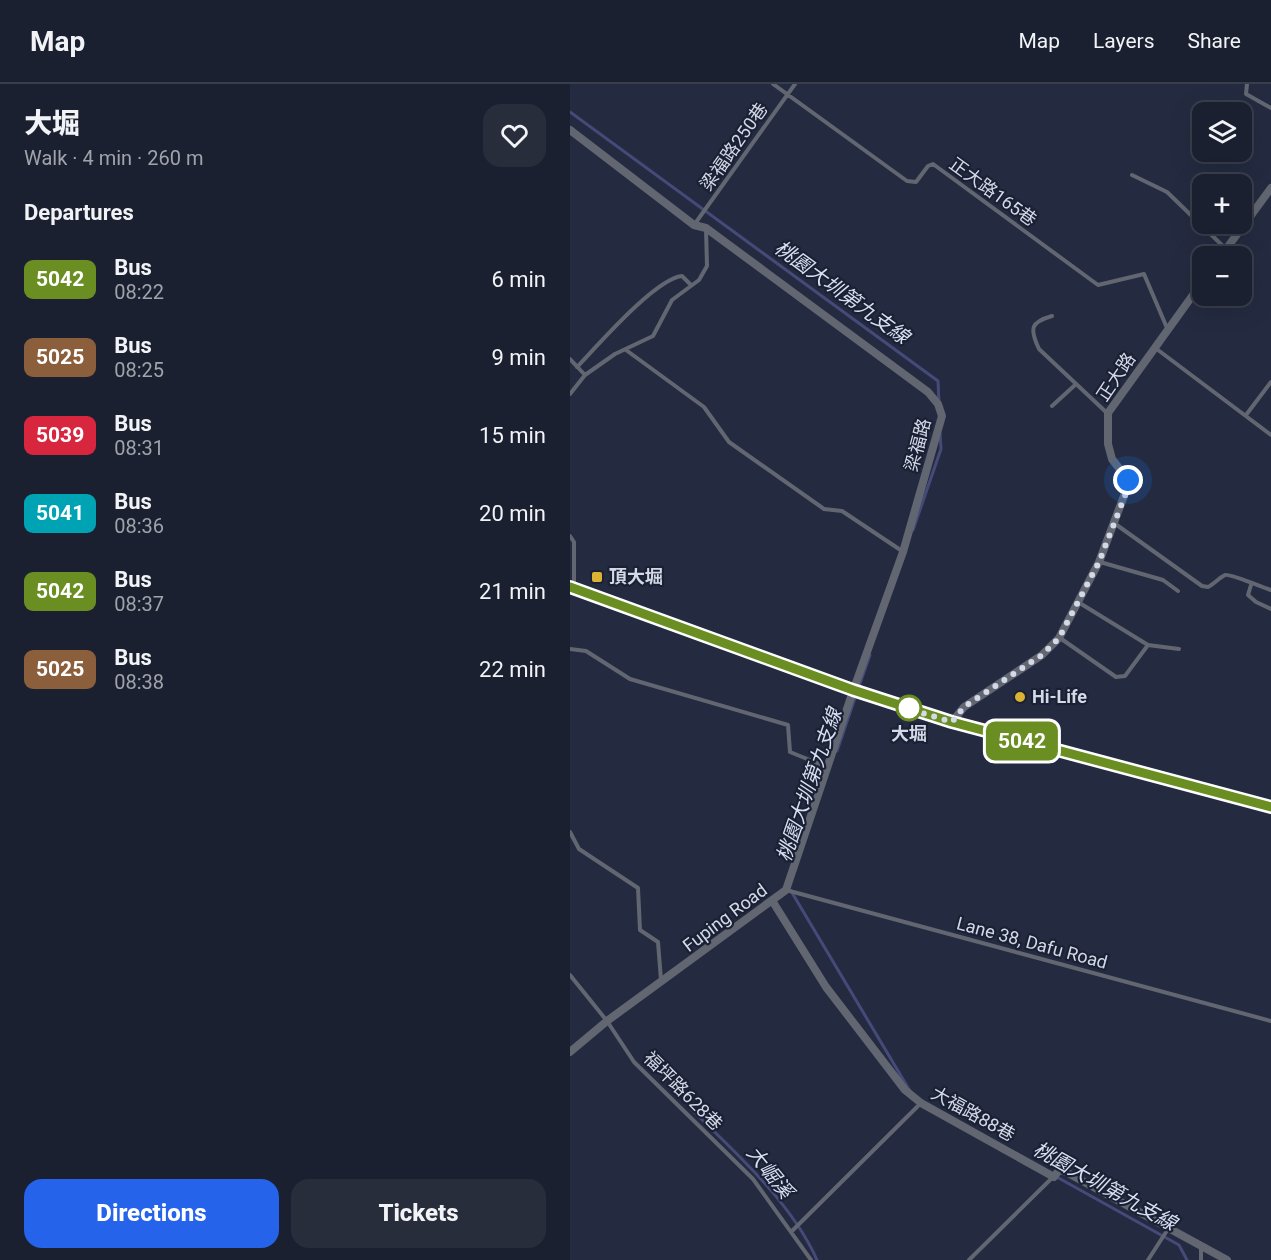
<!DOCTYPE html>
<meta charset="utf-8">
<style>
:root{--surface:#1b2030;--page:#282d3c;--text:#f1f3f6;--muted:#a0a3ab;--line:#393e4c;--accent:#2563eb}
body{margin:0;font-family:Roboto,"Noto Sans TC",sans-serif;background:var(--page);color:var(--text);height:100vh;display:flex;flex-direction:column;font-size:22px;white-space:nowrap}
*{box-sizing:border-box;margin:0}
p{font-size:20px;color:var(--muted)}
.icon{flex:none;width:33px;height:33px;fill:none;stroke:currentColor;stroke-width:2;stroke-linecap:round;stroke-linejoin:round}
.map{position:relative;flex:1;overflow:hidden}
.details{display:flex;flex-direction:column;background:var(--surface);width:570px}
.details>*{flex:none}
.badge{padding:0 12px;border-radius:9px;font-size:21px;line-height:39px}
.buttons{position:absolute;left:622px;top:18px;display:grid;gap:12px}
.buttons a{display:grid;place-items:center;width:60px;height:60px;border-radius:12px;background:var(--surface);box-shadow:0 6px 24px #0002,0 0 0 2px var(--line);font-size:30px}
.you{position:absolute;width:30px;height:30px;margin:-15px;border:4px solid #fff;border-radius:50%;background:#1a73e8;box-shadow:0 0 0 9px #1a73e833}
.map>.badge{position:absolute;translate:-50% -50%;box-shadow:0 0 0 3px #fff}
h2{padding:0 24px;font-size:22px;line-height:54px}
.round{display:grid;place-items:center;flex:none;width:63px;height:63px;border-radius:18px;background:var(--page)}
.head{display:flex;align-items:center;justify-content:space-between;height:102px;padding:0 24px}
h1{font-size:28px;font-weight:800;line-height:45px}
.action{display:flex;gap:12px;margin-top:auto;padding:12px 24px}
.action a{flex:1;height:69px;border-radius:18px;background:var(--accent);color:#fff;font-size:24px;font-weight:800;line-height:69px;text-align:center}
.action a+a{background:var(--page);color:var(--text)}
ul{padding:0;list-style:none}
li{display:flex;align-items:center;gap:18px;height:78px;padding:0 24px}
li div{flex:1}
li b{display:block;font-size:22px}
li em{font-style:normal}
li .badge{min-width:66px;font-weight:700;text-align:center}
header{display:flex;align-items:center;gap:36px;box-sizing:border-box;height:84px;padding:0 30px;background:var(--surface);border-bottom:2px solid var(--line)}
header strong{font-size:28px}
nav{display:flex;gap:33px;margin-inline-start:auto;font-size:21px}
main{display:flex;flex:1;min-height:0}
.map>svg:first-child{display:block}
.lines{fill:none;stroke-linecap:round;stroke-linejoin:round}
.stream{stroke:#464a79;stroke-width:3}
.service{stroke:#626671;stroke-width:4}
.minor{stroke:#626671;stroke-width:8}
.secondary{stroke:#818798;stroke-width:10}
.line-casing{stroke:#fff;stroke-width:14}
.line{stroke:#6b8e23;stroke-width:9}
.walk{stroke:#d4d9e7;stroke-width:6;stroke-dasharray:0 10.8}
.poi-dot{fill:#dbb333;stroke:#1b2135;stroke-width:2}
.stop-dot{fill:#fff;stroke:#6b8e23;stroke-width:3}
.labels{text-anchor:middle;stroke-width:4.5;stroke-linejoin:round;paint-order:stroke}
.street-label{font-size:18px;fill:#d4d9e7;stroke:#1b2135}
.poi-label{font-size:18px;font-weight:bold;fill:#d4d9e7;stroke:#1b2135;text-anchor:start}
.stop-label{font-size:18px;font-weight:bold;fill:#d4d9e7;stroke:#1b2135}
.water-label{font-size:20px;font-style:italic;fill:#d8dff2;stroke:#1b2135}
</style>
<header>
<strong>Map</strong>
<nav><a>Map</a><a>Layers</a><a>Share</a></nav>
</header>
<main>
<section class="details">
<div class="head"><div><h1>大堀</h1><p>Walk · 4 min · 260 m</p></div><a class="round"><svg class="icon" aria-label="heart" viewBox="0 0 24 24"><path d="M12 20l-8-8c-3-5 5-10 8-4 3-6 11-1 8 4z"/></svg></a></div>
<h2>Departures</h2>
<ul>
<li><span class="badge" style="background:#6b8e23;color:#fff">5042</span><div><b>Bus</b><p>08:22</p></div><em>6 min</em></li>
<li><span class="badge" style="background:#8b5e3c;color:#fff">5025</span><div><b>Bus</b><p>08:25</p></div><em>9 min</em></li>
<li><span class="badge" style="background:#d7263d;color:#fff">5039</span><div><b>Bus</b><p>08:31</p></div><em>15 min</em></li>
<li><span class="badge" style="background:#00a3b4;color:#fff">5041</span><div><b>Bus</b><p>08:36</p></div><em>20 min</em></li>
<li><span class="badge" style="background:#6b8e23;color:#fff">5042</span><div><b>Bus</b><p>08:37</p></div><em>21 min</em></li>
<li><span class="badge" style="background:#8b5e3c;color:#fff">5025</span><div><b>Bus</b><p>08:38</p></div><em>22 min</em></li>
</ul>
<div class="action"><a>Directions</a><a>Tickets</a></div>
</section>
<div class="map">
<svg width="701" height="1176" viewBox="0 0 701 1176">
<rect width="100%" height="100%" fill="#242b40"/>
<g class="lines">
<path class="stream" d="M0 28 368 297 369 319
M343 446 371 365 370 349
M288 605 300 571
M267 667 286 611
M221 807 340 1007
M121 1025C165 1068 222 1119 247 1176
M485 1092 609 1161 617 1176"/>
<path class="service" d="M203 0 337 97 346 98 358 82 363 80 528 201 574 190 597 244
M677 0 676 10 701 24
M562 91 597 108 656 165
M124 141 225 0
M482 232C461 238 459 244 469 265L537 329
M584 263 701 351
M56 266 134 323 159 358 254 425 272 427 332 467
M0 275 15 291
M7 283C28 261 85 195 112 192L121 201
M0 310 15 291 45 270 83 252 102 216 129 196 137 182 136 145
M482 322 505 301
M676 331 701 298
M544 439 632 502 638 503C644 500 649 494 655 491 659 489 692 503 701 506
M0 452 4 458V504
M530 478 593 496 608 507
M681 501 678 511 686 518 701 525
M508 518 578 561 609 565
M490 554 546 593 555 592 578 561
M0 565 16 567 60 595 218 641 220 668 257 683
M0 748 9 765 68 804 70 846 88 858 91 896
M216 806 701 937
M0 891 37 937 64 978 183 1095 241 1176
M221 1148 350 1020
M631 1162V1176
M399 1176 483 1093
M578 1176 598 1145"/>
<path class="minor" d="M0 46 124 141 136 144 358 308 368 320 372 332 333 468 283 607 216 806 37 937 0 968
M651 172 701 104
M382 638 394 623 472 571 489 554 529 478 557 404 558 396 542 375 538 360V329L633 197
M203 818 256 903 335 1006 351 1019 484 1093 489 1086 496 1088 657 1176"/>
<path class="secondary" d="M0 503 283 607 382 638 701 723"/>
</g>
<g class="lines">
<g class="line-casing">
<path id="line" d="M0 503 283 606 382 638 701 723"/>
</g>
<use href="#line" class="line"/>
<path class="walk" d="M339 624H336L382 638 394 623 472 571 489 554 529 478 558 404V396"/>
</g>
<g class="poi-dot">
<rect x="21" y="487" width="12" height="12" rx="3"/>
<circle cx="450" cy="613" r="6"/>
</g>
<circle class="stop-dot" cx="339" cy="624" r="12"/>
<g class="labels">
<g class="street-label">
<text transform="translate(164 63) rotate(-55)" y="6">梁福路250巷</text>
<text transform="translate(423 108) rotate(36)" y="6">正大路165巷</text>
<text transform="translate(546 293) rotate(-56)" y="6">正大路</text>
<text transform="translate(348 361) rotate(-75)" y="6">梁福路</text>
<text transform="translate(155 834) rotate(-37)" y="6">Fuping Road</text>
<text transform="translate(462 859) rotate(15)" y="6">Lane 38, Dafu Road</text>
<text transform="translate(113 1007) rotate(45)" y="6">福坪路628巷</text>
<text transform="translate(403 1030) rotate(29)" y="6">大福路88巷</text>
</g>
<g class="poi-label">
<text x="39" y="499">頂大堀</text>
<text x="462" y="619">Hi-Life</text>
</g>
<g class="stop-label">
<text x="339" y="656">大堀</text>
</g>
<g class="water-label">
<text transform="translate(272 208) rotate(36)" y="7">桃園大圳第九支線</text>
<text transform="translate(239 701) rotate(-71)" y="7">桃園大圳第九支線</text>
<text transform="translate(200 1088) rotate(51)" y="7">大崛溪</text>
<text transform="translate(535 1102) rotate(29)" y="7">桃園大圳第九支線</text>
</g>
</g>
</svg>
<div class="buttons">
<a><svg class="icon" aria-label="layers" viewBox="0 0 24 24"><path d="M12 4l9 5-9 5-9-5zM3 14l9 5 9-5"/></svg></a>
<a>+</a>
<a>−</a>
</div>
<div class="you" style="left:558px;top:396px"></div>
<b class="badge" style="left:452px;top:657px;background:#6b8e23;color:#fff">5042</b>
</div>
</main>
